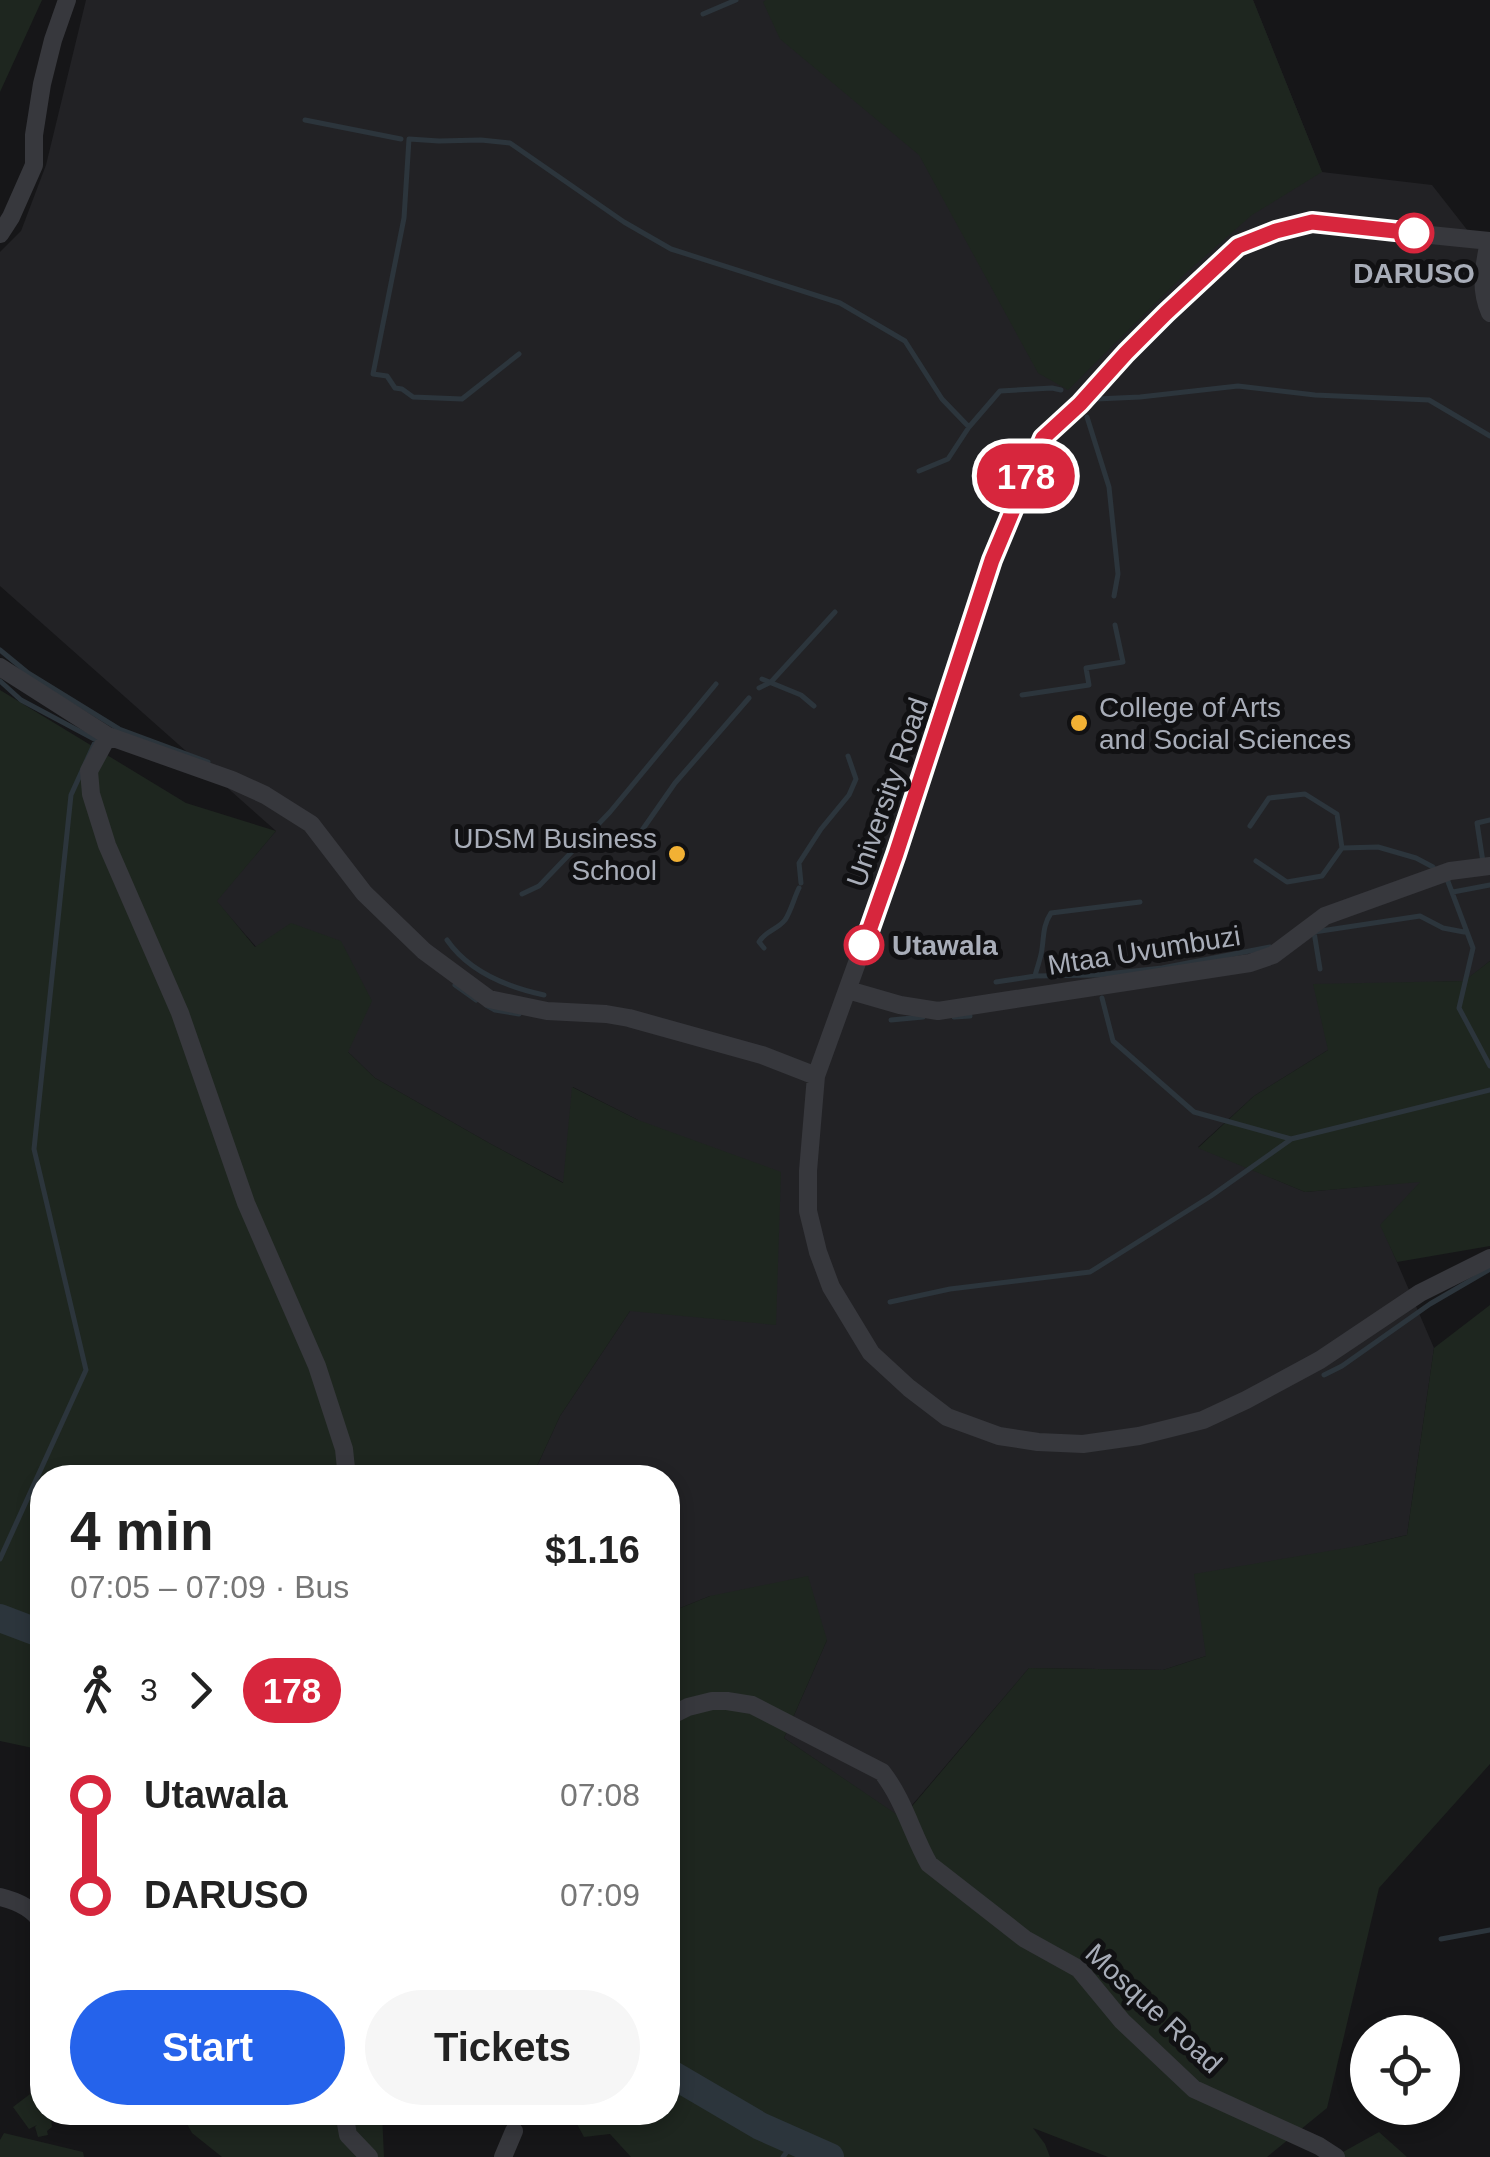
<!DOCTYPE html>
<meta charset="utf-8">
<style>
:root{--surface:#fff;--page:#f6f6f6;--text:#222;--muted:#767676;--accent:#2563eb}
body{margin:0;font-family:Helvetica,sans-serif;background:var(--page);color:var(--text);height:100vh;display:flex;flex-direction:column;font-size:38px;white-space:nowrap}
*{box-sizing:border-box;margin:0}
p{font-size:32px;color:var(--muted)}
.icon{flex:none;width:55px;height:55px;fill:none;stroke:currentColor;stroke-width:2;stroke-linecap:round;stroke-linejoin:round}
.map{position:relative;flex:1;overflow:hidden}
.details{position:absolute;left:30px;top:1465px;width:650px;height:660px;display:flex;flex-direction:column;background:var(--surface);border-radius:40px;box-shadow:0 5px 15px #0003}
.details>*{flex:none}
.badge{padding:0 20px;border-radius:32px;font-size:35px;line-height:65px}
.fabs{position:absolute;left:1350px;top:2015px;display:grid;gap:20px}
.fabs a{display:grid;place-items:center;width:110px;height:110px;border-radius:50%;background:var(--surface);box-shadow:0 5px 15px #0003;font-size:50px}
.map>.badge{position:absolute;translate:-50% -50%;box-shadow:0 0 0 5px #fff}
.legs{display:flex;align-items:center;gap:15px;height:110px;padding:0 40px;font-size:32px}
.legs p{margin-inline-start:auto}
.head{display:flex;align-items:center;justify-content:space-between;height:170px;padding:0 40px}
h1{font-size:55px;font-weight:600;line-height:75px}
.button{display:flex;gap:20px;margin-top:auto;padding:20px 40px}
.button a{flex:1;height:115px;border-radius:60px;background:var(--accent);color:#fff;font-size:40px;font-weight:600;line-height:115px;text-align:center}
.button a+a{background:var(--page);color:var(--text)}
ul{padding:0 40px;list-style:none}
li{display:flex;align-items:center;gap:35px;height:100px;font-size:38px}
li i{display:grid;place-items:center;width:15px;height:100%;margin:0 12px;background:currentColor}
li i::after{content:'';width:25px;height:25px;margin:-12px;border:8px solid;border-radius:50%;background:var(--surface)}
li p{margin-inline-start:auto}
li:first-child i{background:linear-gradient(#0000 50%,currentColor 0)}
li:last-child i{background:linear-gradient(currentColor 50%,#0000 0)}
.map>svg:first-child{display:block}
.built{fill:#222225}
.green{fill:#1e261f}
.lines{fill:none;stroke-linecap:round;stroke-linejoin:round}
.stream{stroke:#2c353c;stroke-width:5}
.river{stroke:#2c353c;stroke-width:28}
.minor{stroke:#37383d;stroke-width:18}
.line-1-casing{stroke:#fff;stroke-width:22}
.line-1{stroke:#d7263d;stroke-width:15}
.stop-1-dot{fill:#fff;stroke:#d7263d;stroke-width:5}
.poi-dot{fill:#f2b134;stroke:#111113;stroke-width:4}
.labels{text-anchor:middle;stroke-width:10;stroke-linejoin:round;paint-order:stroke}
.stop-label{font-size:28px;font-weight:bold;fill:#a8adb8;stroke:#111113}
.poi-label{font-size:28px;fill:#a8adb8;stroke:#111113;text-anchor:start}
.street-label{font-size:28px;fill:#a8adb8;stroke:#111113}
</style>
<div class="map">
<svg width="1490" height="2157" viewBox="0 0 1490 2157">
<rect width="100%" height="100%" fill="#161618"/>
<path class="built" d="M86 0H1253L1322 172 1432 185 1490 259V961L1465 981 1401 983 1328 1050 1254 1096 1198 1147 1305 1192 1422 1181 1381 1225 1434 1348 1407 1535 1364 1545 1206 1656 1163 1670 1029 1668 901 1818 784 1738 827 1640 710 1596 668 1613V1478L532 1477 560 1416 630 1311 638 1120 573 1087 564 1183 489 1143 375 1078 348 1052 216 901 276 831 0 586V252L21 231 46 165Z"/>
<path class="green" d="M0 0H42L0 92Z
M766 0H1253L1322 172 1252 215 1188 271 1068 390 1038 373 919 155 780 39 763 2Z
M0 690 186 803 276 831 217 901 255 947 291 923 341 941 372 1001 348 1052 375 1078 489 1143 563 1183 572 1087 638 1120 781 1172 776 1325 630 1311 560 1416 532 1477 42 1478V1750L0 1741Z
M1490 961V1246L1397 1262 1380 1225 1420 1182 1305 1192 1198 1148 1254 1096 1328 1050 1313 984 1464 981Z
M1490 1305V1764L1379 1888 1327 2108 1267 2157H1108L1033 2128 1045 2144 1050 2157H631L610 2134 584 2137 571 2113 668 2112V1613L710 1596 808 1576 827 1640 784 1738 902 1818 1029 1668 1163 1670 1206 1656 1194 1574 1364 1545 1407 1535 1434 1348Z
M34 2091 37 2094 42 2091V2112L56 2113 51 2119 52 2127 47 2131 48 2135 38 2137 35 2127 37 2125 29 2129 13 2107Z
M181 2113H382L384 2157H222L192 2133Z
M1379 2132 1407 2157H1334Z
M4 2133 83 2152 84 2157H0V2140Z"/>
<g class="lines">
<path class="stream" d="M703 14 736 0
M305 120 401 139
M519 354 462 399 413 397 402 389 395 388 387 376 373 374 404 218 409 139 439 141 481 140 510 143 624 222 671 249 840 303 905 341 942 399 969 427
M1096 399 1140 397 1238 386 1315 395 1429 400 1490 436
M1087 417 1109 487 1118 574 1114 596
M919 471 948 459 969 427 1000 391 1052 388 1061 390
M0 650 28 673 119 729 208 762
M762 679 801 695 814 706
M0 681 21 700 96 740 71 795 34 1149 86 1370 0 1559
M759 688 771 682 835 612
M1022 695 1089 685 1086 668 1123 662 1115 625
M1250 826 1269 798 1305 794 1337 814 1342 848 1322 876 1287 882 1256 861
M631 846 675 783 749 698
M1342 848 1378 847 1416 858 1433 867
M1483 862 1477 823 1490 820
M1447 879 1473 948 1459 1008 1490 1066
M801 883 799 863 821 829 849 795 856 779 848 756
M1453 892 1490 885
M522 894 539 886 610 812 716 684
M447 940C469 972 507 987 544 995
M764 948 759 942C765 931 777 930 785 920 791 911 794 898 799 888
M1320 969 1314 932 1420 916 1443 928 1464 932
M1035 976C1037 967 1041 958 1042 949 1044 935 1043 925 1051 913L1140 902
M996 982 1035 976 1097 975 1162 968 1270 947
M455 985 476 1000
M1102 998 1113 1041 1194 1112 1291 1139 1490 1090
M486 1005 495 1010 519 1014
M954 1017 970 1016
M891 1020 923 1017
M890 1302 950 1289 1090 1272 1211 1196 1290 1140
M1324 1375 1342 1366 1430 1304 1490 1269
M1441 1939 1490 1930
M783 2157 795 2141"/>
<path class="river" d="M0 1618 42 1634
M668 2072 760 2126 830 2157"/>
<path class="minor" d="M0 234 11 217 34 165V135L42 84 53 40 67 0
M1489 241C1484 267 1479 288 1490 313
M1490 241 1312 223 1276 231 1238 247 1166 313 1126 353 1080 404 1043 438 992 560 896 855 816 1076 808 1171V1211L818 1252 831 1287 871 1353 909 1388 947 1417 999 1436 1038 1442 1083 1444 1139 1436 1203 1420 1246 1400 1320 1360 1420 1293 1490 1258
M0 667 108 736 232 780 265 795 311 824 364 893 424 951 489 999 547 1011 606 1014 629 1018 762 1055 816 1076
M108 736 89 771 91 794 107 845 180 1013 246 1203 317 1366 344 1449 347 1478
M848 990 900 1005 938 1011 1250 963 1273 955 1325 916 1450 871 1490 866
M668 1717 688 1707 712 1701H727L752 1705 882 1772C904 1800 912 1834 929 1864L1025 1939 1079 1969 1122 2021 1194 2089 1319 2146 1336 2157
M0 1897C17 1901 33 1908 42 1923
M344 2112 348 2135 369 2157
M503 2157 514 2131"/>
</g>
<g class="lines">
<g class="line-1-casing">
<path id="line-1" d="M864 945 896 854 992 560 1043 438 1080 404 1126 353 1166 313 1238 246 1276 231 1312 222 1414 233"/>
</g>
<use href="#line-1" class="line-1"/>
</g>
<g class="stop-1-dot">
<circle cx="1414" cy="233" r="18"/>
<circle cx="864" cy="945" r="18"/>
</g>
<g class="poi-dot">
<circle cx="1079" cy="723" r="10"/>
<circle cx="677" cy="854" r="10"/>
</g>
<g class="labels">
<g class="stop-label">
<text x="1414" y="283">DARUSO</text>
<text x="892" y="955" text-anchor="start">Utawala</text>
</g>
<g class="poi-label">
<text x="1099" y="717">College of Arts<tspan x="1099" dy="32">and Social Sciences</tspan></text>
<text x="657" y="848" text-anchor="end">UDSM Business<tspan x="657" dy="32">School</tspan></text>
</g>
<g class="street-label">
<text transform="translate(887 792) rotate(-71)" y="10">University Road</text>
<text transform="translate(1144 950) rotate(-9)" y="10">Mtaa Uvumbuzi</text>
<text transform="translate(1154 2008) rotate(43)" y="10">Mosque Road</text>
</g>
</g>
</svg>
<div class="fabs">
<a><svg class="icon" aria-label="locate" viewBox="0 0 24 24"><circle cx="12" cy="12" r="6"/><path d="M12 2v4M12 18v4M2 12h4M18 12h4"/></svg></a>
</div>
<b class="badge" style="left:1026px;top:476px;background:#d7263d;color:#fff">178</b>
<section class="details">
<div class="head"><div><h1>4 min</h1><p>07:05 – 07:09 · Bus</p></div><b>$1.16</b></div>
<div class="legs"><svg class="icon" aria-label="walk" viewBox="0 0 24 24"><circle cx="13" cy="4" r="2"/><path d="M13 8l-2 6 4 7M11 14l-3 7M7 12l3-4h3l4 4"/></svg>3<svg class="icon" aria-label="forward" viewBox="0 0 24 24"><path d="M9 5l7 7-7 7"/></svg><b class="badge" style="background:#d7263d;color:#fff">178</b></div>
<ul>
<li><i style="color:#d7263d"></i><b>Utawala</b><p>07:08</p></li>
<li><i style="color:#d7263d"></i><b>DARUSO</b><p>07:09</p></li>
</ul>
<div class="button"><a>Start</a><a>Tickets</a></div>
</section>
</div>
